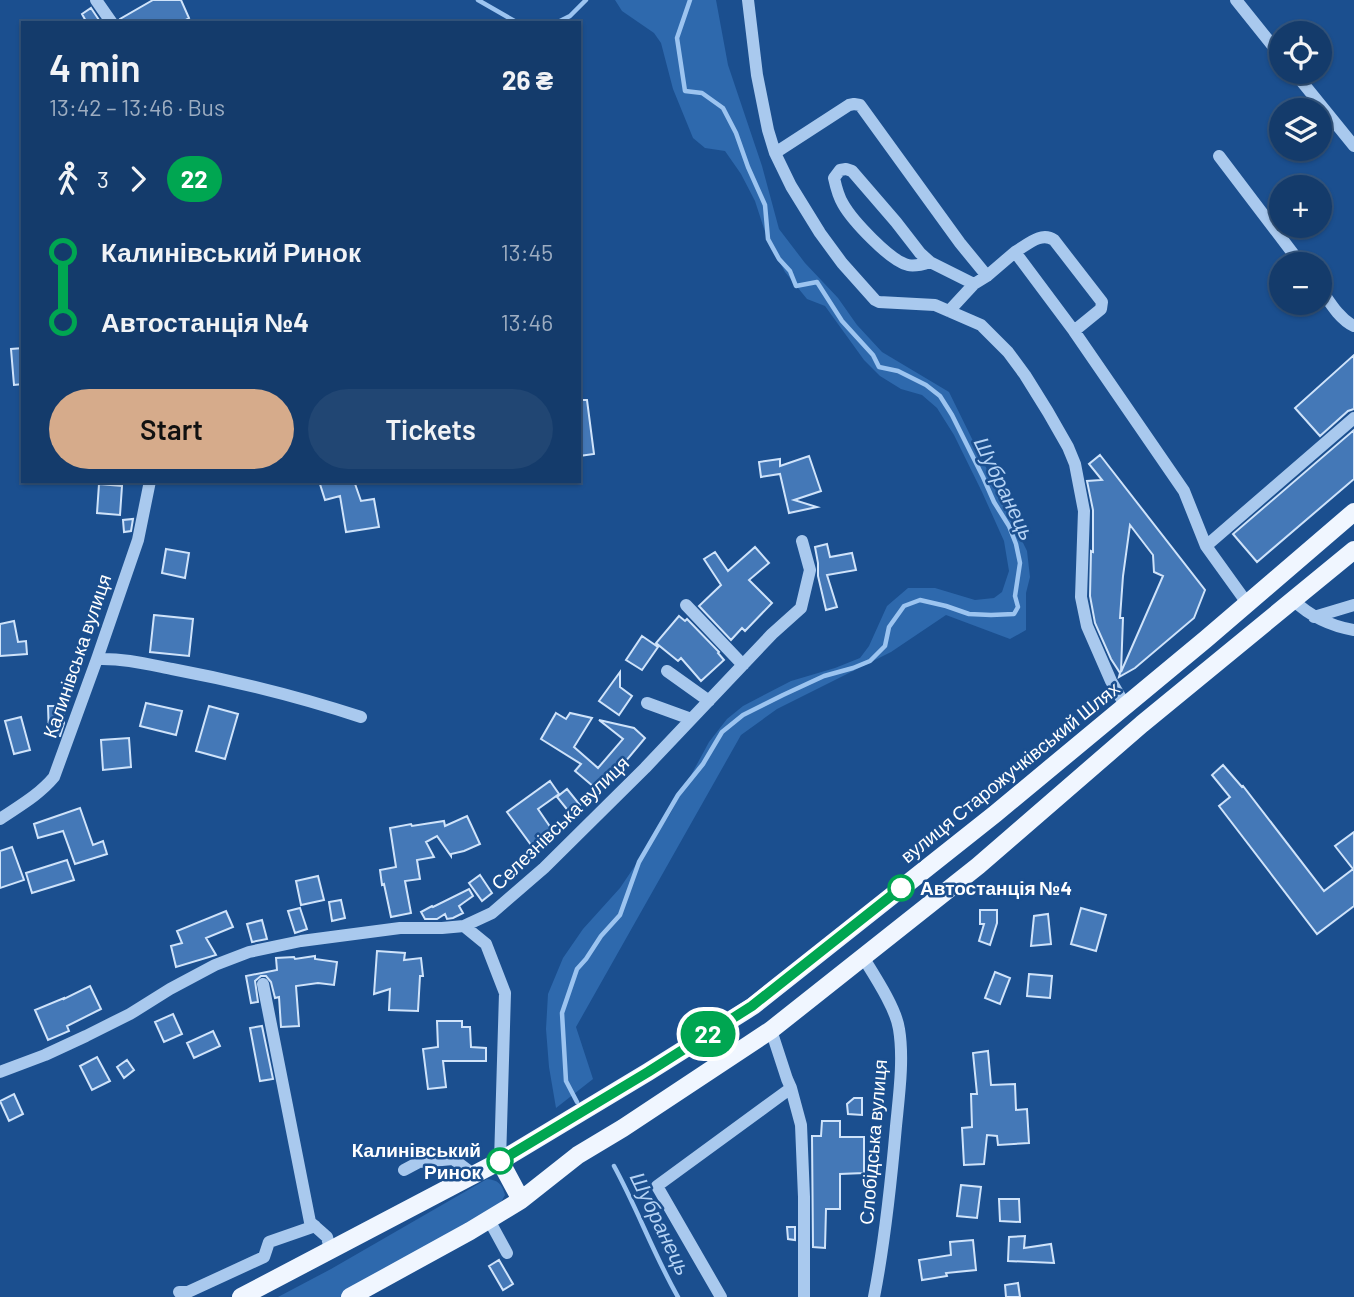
<!DOCTYPE html>
<meta charset="utf-8">
<style>
:root{--surface:#143b6b;--page:#214673;--text:#f1f3f6;--muted:#9dadc1;--line:#33557e;--accent:#d6ab8b}
body{margin:0;font-family:Barlow,sans-serif;background:var(--page);color:var(--text);height:100vh;display:flex;flex-direction:column;font-size:26px;white-space:nowrap}
*{box-sizing:border-box;margin:0}
p{font-size:23px;color:var(--muted)}
.icon{flex:none;width:38px;height:38px;fill:none;stroke:currentColor;stroke-width:2;stroke-linecap:round;stroke-linejoin:round}
.map{position:relative;flex:1;overflow:hidden}
.details{position:absolute;left:21px;top:21px;width:560px;height:462px;display:flex;flex-direction:column;background:var(--surface);border-radius:0px;box-shadow:0 2px 5px #0004,0 0 0 2px var(--line)}
.details>*{flex:none}
.badge{padding:0 14px;border-radius:23px;font-size:24px;line-height:46px}
.fabs{position:absolute;left:1269px;top:21px;display:grid;gap:14px}
.fabs a{display:grid;place-items:center;width:63px;height:63px;border-radius:50%;background:var(--surface);box-shadow:0 2px 5px #0004,0 0 0 2px var(--line);font-size:35px}
.map>.badge{position:absolute;translate:-50% -50%;box-shadow:0 0 0 4px #fff}
.legs{display:flex;align-items:center;gap:10px;height:77px;padding:0 28px;font-size:23px}
.legs p{margin-inline-start:auto}
.headline{display:flex;align-items:center;justify-content:space-between;height:119px;padding:0 28px}
h1{font-size:38px;font-weight:600;line-height:52px}
.action{display:flex;gap:14px;margin-top:auto;padding:14px 28px}
.action a{flex:1;height:80px;border-radius:42px;background:var(--accent);color:#111;font-size:28px;font-weight:600;line-height:80px;text-align:center}
.action a+a{background:var(--page);color:var(--text)}
ul{padding:0 28px;list-style:none}
li{display:flex;align-items:center;gap:24px;height:70px;font-size:26px}
li i{display:grid;place-items:center;width:10px;height:100%;margin:0 9px;background:currentColor}
li i::after{content:'';width:18px;height:18px;margin:-9px;border:5px solid;border-radius:50%;background:var(--surface)}
li p{margin-inline-start:auto}
li:first-child i{background:linear-gradient(#0000 50%,currentColor 0)}
li:last-child i{background:linear-gradient(currentColor 50%,#0000 0)}
.map>svg:first-child{display:block}
.green{fill:#2e69ad}
.lines{fill:none;stroke-linecap:round;stroke-linejoin:round}
.stream{stroke:#9cc4f0;stroke-width:4.5}
.building{fill:#4478b7;stroke:#cfe3fa;stroke-width:2;fill-rule:evenodd}
.minor{stroke:#a9c9ee;stroke-width:12}
.major{stroke:#f0f6ff;stroke-width:18}
.line-1-casing{stroke:#fff;stroke-width:16}
.line-1{stroke:#00a651;stroke-width:10}
.stop-1-dot{fill:#fff;stroke:#00a651;stroke-width:3.5}
.labels{text-anchor:middle;stroke-width:5;stroke-linejoin:round;paint-order:stroke}
.street-label{font-size:19px;fill:#fff;stroke:#1b4f8f}
.stop-label{font-size:19px;font-weight:bold;fill:#fff;stroke:#1b4f8f;text-anchor:start}
.water-label{font-size:21px;font-style:italic;fill:#b5d3f5;stroke:#1b4f8f}
</style>
<div class="map">
<svg width="1354" height="1297" viewBox="0 0 1354 1297">
<rect width="100%" height="100%" fill="#1b4f8f"/>
<path class="green" d="M615 0H716L728 65 762 166 779 229 805 263 838 298 857 325 882 352 949 392 1027 551 1030 577 1026 593V630L1010 639 946 615 891 652 777 709 741 735 576 1027 593 1079 556 1108 549 1067 546 1029 548 994 563 958 583 929 620 888 670 814 709 742 727 719 743 706 791 681 835 668 860 658 869 646 887 606 908 588H935L975 600 994 598 1002 592 1009 571 1004 541 982 492 954 435 937 408 922 395 901 389 880 376 864 360 825 306 807 299 785 272 767 238 755 201 741 174 725 151 705 148 693 138 673 89 661 43 654 33 622 11Z
M487 1179C498 1180 502 1184 505 1195L500 1204 410 1259 341 1297H278L331 1269Z"/>
<g class="lines">
<path class="stream" d="M478 0 518 23
M556 23 570 16 586 0
M577 1102 566 1081 562 1013 577 969 586 959 601 936 620 915 639 862 678 795 703 764 722 732 743 715 783 695 824 676 853 668 870 661 885 646 889 627 904 606 920 600 946 606 969 614 991 615 1014 614 1018 607 1015 596 1020 563 1016 544 1009 526 994 502 983 477 952 415 940 396 926 385 898 371 879 367 873 355 842 321 817 282 796 286 790 271 779 259 768 239 765 205 748 167 736 133 723 108 702 93 685 91 677 38 690 0
M614 1166C637 1208 654 1255 678 1297"/>
</g>
<path class="building" d="M153 0H181L189 18 180 23H121L120 19Z
M91 8 101 23H87L82 14Z
M23 348V384L14 385 11 349Z
M1354 355V409L1348 411 1320 436 1295 408Z
M579 400H587L594 454 579 456Z
M1354 430V479L1257 562 1233 534Z
M1100 455 1205 590 1194 618 1135 668 1119 677 1120 673 1111 659 1095 623 1090 596 1091 551 1093 552V510L1087 481 1102 480 1089 464ZM1130 525 1153 555 1154 572 1163 576 1121 672 1123 618H1120L1123 576Z
M809 456 821 491 794 500 817 507 789 513 780 474 761 477 759 462 780 459V466Z
M319 481H354L361 501 374 499 379 527 346 532 340 496 325 500Z
M99 484 122 486 120 515 97 513Z
M133 519 131 531 124 532 123 520Z
M827 544 830 557 852 553 856 570 827 575 837 607 826 610 818 576V563L815 547Z
M755 547 769 563 749 580 772 603 745 631 742 628 731 640 699 606 721 585 704 559 715 552 728 571Z
M166 549 189 553 185 578 162 573Z
M154 615 193 619 189 656 150 652Z
M679 616 685 621 687 619 719 652 718 653 724 660 701 681 681 658 678 661 656 643Z
M14 621 18 642 26 641 27 654 0 656V624Z
M642 636 658 647 642 670 626 660Z
M620 672V687L632 696 619 715 599 701Z
M146 703 182 711 176 735 140 726Z
M48 706H64V723L60 736H49Z
M209 706 238 714 225 759 196 751Z
M556 713 566 719 570 713 592 718 574 747 598 768 623 739 599 720 634 728 645 738 600 792 575 771 581 764 541 739Z
M21 717 30 750 14 754 5 721Z
M129 738 131 767 103 770 101 740Z
M1223 765 1242 787 1243 786 1324 891 1353 869 1335 846 1354 832V906L1317 934 1219 806 1230 797 1212 775Z
M550 781 559 794 538 809 555 834 534 849 507 812Z
M567 789 580 805 570 813 557 797Z
M80 808 93 845 103 841 107 854 75 864 63 831 38 838 34 824Z
M467 816 480 844 464 851 451 854V856L437 836 426 842 434 857 417 860 420 879 405 881 411 913 391 917 384 884 382 885 380 870 396 867 390 828 411 824 412 826 444 821 445 826Z
M12 847 24 880 0 888V851Z
M67 860 74 880 32 893 26 873Z
M480 875 492 893 482 901 469 883Z
M318 876 324 900 301 905 296 881Z
M469 889 473 896 459 906 463 913 453 918 447 919 445 914 437 919H425L421 912 432 906 433 907Z
M341 900 345 918 332 921 329 902Z
M300 908 307 929 295 933 288 911Z
M1081 908 1106 915 1096 951 1071 944Z
M980 910H997V923L990 945 979 941 984 924H980Z
M226 911 233 927 206 938 216 955 176 967 171 946 182 943 177 931Z
M1048 914 1051 944 1031 946 1034 916Z
M262 920 267 939 252 942 247 924Z
M377 951 405 953 404 960 421 958 423 976H420L418 1011 389 1010 390 989 374 994Z
M315 956V959L337 962 334 985 318 983 296 986 299 1026 281 1027 279 997 275 998 271 982 266 976H261L255 981 258 1002 251 1003 246 976 277 970 276 958 294 957 295 959Z
M995 972 1010 978 1000 1004 985 998Z
M1029 974 1052 976 1050 998 1027 996Z
M90 986 101 1009 67 1026 69 1031 48 1040 35 1010 64 998V999Z
M173 1014 182 1034 164 1042 155 1022Z
M437 1021H462V1027H470L471 1047 486 1048V1061H443L446 1087 428 1089 423 1049 438 1047Z
M262 1026 273 1079 260 1081 250 1028Z
M213 1031 220 1046 194 1058 187 1043Z
M988 1051 991 1085 1015 1084 1016 1110 1027 1109 1029 1143 998 1145 997 1136 987 1135 984 1164 964 1165 962 1128 972 1127 971 1094H977L973 1053Z
M97 1057 110 1081 92 1090 80 1066Z
M127 1060 134 1070 124 1078 117 1067Z
M14 1094 23 1114 9 1121 0 1101Z
M854 1098H862V1115L848 1114 847 1104Z
M822 1121H840V1137H864V1173L840 1174V1209H826L825 1248 813 1247 812 1136H821Z
M961 1185 981 1187 977 1218 957 1216Z
M999 1199H1019L1020 1222 1000 1221Z
M787 1227H795V1240L788 1239Z
M1025 1236 1024 1248 1051 1244 1054 1263 1008 1261 1009 1237Z
M973 1240 976 1270 946 1273 947 1276 922 1280 919 1260 951 1255 950 1242Z
M499 1260 513 1284 503 1290 489 1266Z
M1018 1283 1020 1297H1006L1005 1285Z"/>
<g class="lines">
<path class="minor" d="M96 0 112 23
M748 0 757 75 768 130 775 153 791 186 820 233 842 263 875 300 879 302 935 305 981 325 1008 352 1025 375 1048 412 1068 447 1075 464 1084 511 1081 597 1087 626 1111 681 1125 705
M1236 0 1281 56
M1294 72 1354 146
M775 153 849 105 854 104 860 105 960 243 987 276 974 284 949 311
M1219 156 1301 264
M1015 252C1027 245 1041 231 1054 240L1102 302 1101 309 1074 331
M930 262C924 264 915 267 908 265 890 261 852 220 843 204 838 196 836 187 834 178L840 170 846 169 852 171 896 222 920 253 930 262 974 284
M987 276 1015 252 1074 331 1184 491 1206 546 1247 603
M1320 288C1329 301 1339 319 1354 326
M1206 546 1354 418
M1293 600C1311 617 1330 626 1354 630
M686 605 743 665
M1314 617 1354 605
M97 659C123 658 147 664 172 669 236 681 300 697 361 717
M667 671 709 701
M647 703 691 719
M0 819C19 806 39 795 54 777L97 659 138 540 150 481
M863 957C874 975 896 1008 899 1029 904 1059 899 1095 896 1126 891 1183 885 1241 874 1297
M263 984 310 1222 327 1237 330 1249
M771 1030 787 1079 791 1088 801 1125 804 1197V1297
M0 1072 45 1055 86 1036 130 1014 170 989 215 965 249 952 301 941 400 928H442L464 926
M500 1161 505 993 486 944 464 926 492 913 544 868 645 768 772 634 801 608 810 570 802 541
M404 1170 419 1162 453 1159 473 1174
M489 1220 507 1253
M179 1292H188L264 1257 269 1242 315 1226
M721 1297 657 1186 791 1088"/>
<path class="major" d="M500 1161 521 1200
M241 1297 500 1161 648 1072 753 1006 995 814 1206 639 1354 512
M350 1297 470 1231 521 1200 578 1155 623 1128 771 1030 978 866 1142 724 1354 550"/>
</g>
<g class="lines">
<g class="line-1-casing">
<path id="line-1" d="M500 1161 648 1072 752 1006 901 888"/>
</g>
<use href="#line-1" class="line-1"/>
</g>
<g class="stop-1-dot">
<circle cx="901" cy="888" r="12"/>
<circle cx="500" cy="1161" r="12"/>
</g>
<g class="labels">
<g class="street-label">
<text transform="translate(77 656) rotate(-71)" y="7">Калинівська вулиця</text>
<text transform="translate(1010 772) rotate(-39)" y="7">вулиця Старожучківський Шлях</text>
<text transform="translate(560 823) rotate(-44)" y="7">Селезнівська вулиця</text>
<text transform="translate(873 1142) rotate(-85)" y="7">Слобідська вулиця</text>
</g>
<g class="stop-label">
<text x="920" y="895">Автостанція №4</text>
<text x="481" y="1157" text-anchor="end">Калинівський<tspan x="481" dy="22">Ринок</tspan></text>
</g>
<g class="water-label">
<text transform="translate(1004 489) rotate(64)" y="7">Шубранець</text>
<text transform="translate(660 1224) rotate(64)" y="7">Шубранець</text>
</g>
</g>
</svg>
<div class="fabs">
<a><svg class="icon" aria-label="locate" viewBox="0 0 24 24"><circle cx="12" cy="12" r="6"/><path d="M12 2v4M12 18v4M2 12h4M18 12h4"/></svg></a>
<a><svg class="icon" aria-label="layers" viewBox="0 0 24 24"><path d="M12 4l9 5-9 5-9-5zM3 14l9 5 9-5"/></svg></a>
<a>+</a>
<a>−</a>
</div>
<b class="badge" style="left:708px;top:1034px;background:#00a651;color:#fff">22</b>
<section class="details">
<div class="headline"><div><h1>4 min</h1><p>13:42 – 13:46 · Bus</p></div><b>26 ₴</b></div>
<div class="legs"><svg class="icon" aria-label="walk" viewBox="0 0 24 24"><circle cx="13" cy="4" r="2"/><path d="M13 8l-2 6 4 7M11 14l-3 7M7 12l3-4h3l4 4"/></svg>3<svg class="icon" aria-label="forward" viewBox="0 0 24 24"><path d="M9 5l7 7-7 7"/></svg><b class="badge" style="background:#00a651;color:#fff">22</b></div>
<ul>
<li><i style="color:#00a651"></i><b>Калинівський Ринок</b><p>13:45</p></li>
<li><i style="color:#00a651"></i><b>Автостанція №4</b><p>13:46</p></li>
</ul>
<div class="action"><a>Start</a><a>Tickets</a></div>
</section>
</div>
